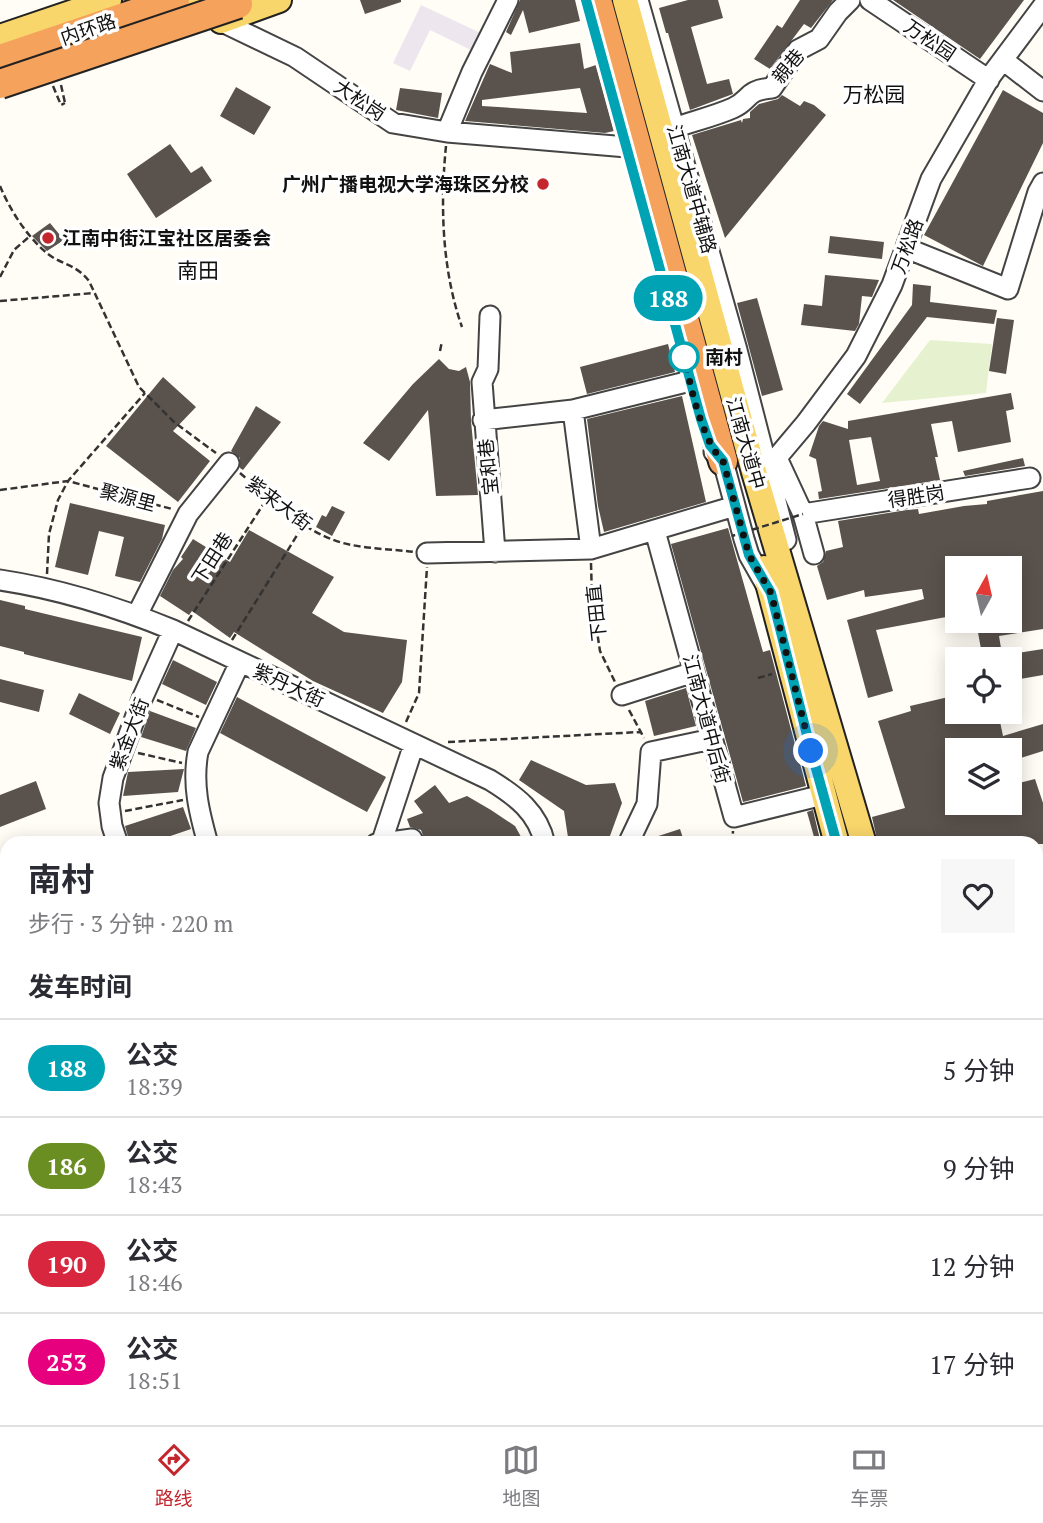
<!DOCTYPE html>
<html lang="zh">
<meta charset="utf-8">
<style>
:root{--surface:#fff;--page:#f7f7f7;--text:#2b2b33;--muted:#7c7c81;--line:#e1e1e2;--accent:#c4262e}
body{margin:0;font-family:"PT Serif","Noto Sans SC",serif;background:var(--page);color:var(--text);height:100vh;display:flex;flex-direction:column;font-size:26px;white-space:nowrap}
*{box-sizing:border-box;margin:0}
p{font-size:23px;color:var(--muted)}
.icon{flex:none;width:38px;height:38px;fill:none;stroke:currentColor;stroke-width:2;stroke-linecap:round;stroke-linejoin:round}
.map{position:relative;flex:1;overflow:hidden}
.drawer{position:absolute;left:0px;top:836px;width:1043px;height:590px;display:flex;flex-direction:column;background:var(--surface);border-radius:21px 21px 0 0;box-shadow:0 4px 18px #0003}
.drawer>*{flex:none}
.badge{padding:0 14px;border-radius:23px;font-size:24px;line-height:46px}
.needle{width:46px;rotate:8deg}
.tools{position:absolute;left:945px;top:556px;display:grid;gap:14px}
.tools a{display:grid;place-items:center;width:77px;height:77px;border-radius:0px;background:var(--surface);box-shadow:0 4px 18px #0003;font-size:35px}
.you{position:absolute;width:35px;height:35px;margin:-18px;border:5px solid #fff;border-radius:50%;background:#1a73e8;box-shadow:0 0 0 10px #1a73e833}
.map>.badge{position:absolute;translate:-50% -50%;box-shadow:0 0 0 4px #fff}
h2{padding:0 28px;font-size:26px;line-height:63px}
.round{display:grid;place-items:center;flex:none;width:74px;height:74px;border-radius:0px;background:var(--page)}
.summary{display:flex;align-items:center;justify-content:space-between;height:119px;padding:0 28px}
h1{font-size:33px;font-weight:700;line-height:52px}
ul{padding:0;list-style:none}
li{display:flex;align-items:center;gap:21px;height:98px;padding:0 28px;border-top:2px solid var(--line)}
li div{flex:1}
li b{display:block;font-size:26px}
li em{font-style:normal}
li .badge{min-width:77px;font-weight:700;text-align:center}
.dock{display:flex;justify-content:space-around;align-items:center;height:98px;border-top:2px solid var(--line);background:var(--surface);font-size:19px;color:var(--muted)}
.dock a{display:grid;justify-items:center;gap:4px}
.dock .current{color:var(--accent)}
.map>svg:first-child{display:block}
.industrial{fill:#eee6ef}
.pitch{fill:#e6f2cf}
.water{fill:#b9e0f7;stroke:#3f96cf;stroke-width:2}
.building{fill:#5a524d;fill-rule:evenodd}
.lines{fill:none;stroke-linecap:round;stroke-linejoin:round}
.minor-casing{stroke:#444;stroke-width:23}
.major-casing{stroke:#222;stroke-width:28}
.highway-casing{stroke:#222;stroke-width:32}
.path{stroke:#333;stroke-width:2.5;stroke-dasharray:7 3.5;stroke-linecap:butt}
.minor{stroke:#fff;stroke-width:19}
.major{stroke:#f9d66b;stroke-width:24}
.highway{stroke:#f5a25d;stroke-width:28}
.highway-bridge-casing{stroke:#222;stroke-width:32;stroke-linecap:butt}
.path-bridge{stroke:#333;stroke-width:2.5;stroke-dasharray:7 3.5;stroke-linecap:butt}
.highway-bridge{stroke:#f5a25d;stroke-width:28}
.line-casing{stroke:#fff;stroke-width:16}
.line{stroke:#00a3b4;stroke-width:10}
.walk{stroke:#111;stroke-width:7;stroke-dasharray:0 12.6}
.poi-dot{fill:#c4262e;stroke:#fff;stroke-width:2.5}
.stop-dot{fill:#fff;stroke:#00a3b4;stroke-width:3.5}
.labels{text-anchor:middle;stroke-width:7;stroke-linejoin:round;paint-order:stroke}
.street-label{font-size:19px;fill:#111;stroke:#fff}
.poi-label{font-size:19px;font-weight:bold;fill:#111;stroke:#fff;text-anchor:end}
.stop-label{font-size:19px;font-weight:bold;fill:#111;stroke:#fff;text-anchor:start}
.neighbourhood-label{font-size:21px;fill:#111;stroke:#fff}
</style>
<div class="map">
<svg width="1043" height="1425" viewBox="0 0 1043 1425">
<rect width="100%" height="100%" fill="#fffdf5"/>
<path class="industrial" d="M421 5 487 36 479 54 430 30 410 71 393 63Z"/>
<path class="pitch" d="M930 340 992 344 986 393 882 403Z"/>
<path class="water" d="M1043 965V1011L1036 1013V966Z"/>
<path class="building" d="M360 0H401V2L365 14Z
M520 0H575L580 21 529 33 523 10 511 35 506 32Z
M688 0H718L723 18 691 27 707 84 729 79 733 94 690 110 668 33H666L659 8Z
M800 0H833L811 28 804 24 770 69 754 59 777 25 782 28Z
M893 0H1024L980 59Z
M580 43 584 69 596 65 614 131 605 133 465 121 490 64 512 73 510 52ZM580 88 587 113 482 106V100Z
M236 87 271 107 254 135 220 116Z
M400 88 442 93 438 118 396 110Z
M1003 90 1043 113V143L983 266 924 235Z
M782 95 800 106 804 101 814 105 826 115 725 238 692 135 741 120 742 123 743 119 750 118V112L759 104 778 99Z
M170 144 191 173 202 166 212 181 156 218 127 174Z
M50 223 64 240 47 251 32 236Z
M830 236 884 242 882 259 828 253Z
M825 275 879 280 872 297 862 296 859 324 855 331 801 325 804 304 822 306Z
M913 284 931 286 930 302 997 310 994 324 927 317 860 404 847 394 912 305Z
M757 298 783 390 762 396 737 303Z
M997 318 1014 320 1006 374 989 371Z
M668 344 675 372 587 394 580 367Z
M439 359 449 369 459 371 466 367 470 382 471 421 478 495 436 496 428 410 389 461 363 443 413 384Z
M163 377 196 407 173 431 210 461 178 502 106 446Z
M1011 393 1014 409 1006 411 1011 442 958 452 952 421 931 424 938 457H935L940 480 819 499 818 492 822 491 816 459 809 456 819 426 823 421 848 429V421ZM871 437 880 481 857 485 849 440Z
M682 396 706 502 604 532 598 506 587 419Z
M256 406 281 422 243 470 240 468V458L231 451Z
M1023 458 1025 466 965 476 963 471Z
M1043 491V629L999 636 1003 660H983L977 627 1010 621V559L986 563V569H967L965 556 957 557V615L876 630 893 691 868 698 847 620 924 599 922 589 865 597 864 590 827 600 817 566 823 562 826 551 843 547 838 521 907 510 918 509 919 514 964 506 987 504V501Z
M70 503 165 525 162 539 140 582 115 576 124 537 99 531 88 575 55 567Z
M332 506 345 512 332 536 316 527 322 515 326 517Z
M728 528 763 652 770 650 806 786 743 802 671 544Z
M249 530 334 577 312 613 344 632 407 640 402 682 383 713 313 681 234 632 230 638 192 611 189 615 160 596 173 570 183 559 181 557 193 539 230 562Z
M0 600 25 606V609L142 637 132 681 24 654V652L0 646Z
M1043 649V675L1015 680 1011 654Z
M173 660 217 682 206 705 162 684Z
M0 679 44 690 39 712 0 702Z
M686 688 696 726 654 736 645 701Z
M79 693 120 713 110 734 69 714Z
M957 695V712H998L1003 736 1043 724V751L1014 760 1019 783 1035 779 1043 803V844H878L872 817 905 808 878 721 911 711 910 706ZM957 751H1010V803H957Z
M237 697 386 777 367 812 220 733Z
M150 711 196 728 186 751 141 737Z
M531 760 586 785 615 783 622 803 607 844H569L564 811 519 780Z
M184 769 178 792 123 796 128 772Z
M36 781 46 809 0 827V795Z
M435 785 449 803 467 796 491 810 515 826 525 844H426L421 830 410 827 407 819 423 813 414 801Z
M183 807 191 829 147 844H130L125 826Z
M813 810 821 844H816L807 812Z
M680 829 685 844H642L643 841Z"/>
<g class="lines">
<g class="minor-casing">
<path id="minor" d="M638 0 737 350 786 540
M870 0 989 80
M220 21 295 57 393 123 447 132 627 147
M1003 60 1043 91
M674 128C694 121 715 116 733 108 751 100 745 90 772 88L798 50 819 39 838 12 850 0
M447 132 472 72 508 0
M906 248 1008 289 1038 192 1043 183
M490 316 488 369 482 382 495 552
M573 410 591 549
M483 420 573 410 690 381
M714 452 723 461 744 539 749 555 766 585
M777 458 803 514 814 554
M758 471 768 468 806 423 856 356 892 285 931 179 990 77 1043 6
M803 514 1030 478
M655 531 734 817 823 795
M427 553 591 549 735 506
M0 580C60 589 117 607 173 630L490 780C516 796 538 812 545 844
M137 615 188 514 229 463
M622 695 694 672
M382 841 414 744
M118 844 112 826 109 803 113 778 142 699 173 630
M208 844C199 812 192 784 198 752L240 662
M376 844 412 839 414 844
M628 844 647 804 651 752 712 739
M1036 939 1043 937
M0 984 7 981
M1036 1028 1043 1026
M0 1114 7 1111
M1036 1353 1043 1351
M0 1410 7 1407
M111 1419 112 1423
M285 1419 287 1425
M497 1419 500 1425
M852 1419 853 1425
M1024 1419 1025 1425
M522 1425 539 1419"/>
</g>
<g class="major-casing">
<path id="major" d="M625 0 754 472 864 844
M157 17 206 0
M221 21 279 0
M0 37 109 0
M764 568 837 844
M0 1286 7 1283
M0 1305 7 1302
M995 1419 996 1425"/>
</g>
<g class="highway-casing">
<path id="highway" d="M597 0 723 461
M0 59 175 0"/>
</g>
<path class="path" d="M61 85 65 103
M53 86 61 105 65 103
M446 146C440 206 442 270 462 327
M0 186C10 210 27 237 48 254 62 265 76 264 89 281L139 387 174 422 216 453
M0 277 14 250 30 236
M0 301 94 293
M440 351 442 341
M240 473C271 499 303 532 343 543 366 549 391 549 414 552
M0 490 68 481 172 509
M591 563 592 599 600 651 615 682
M47 574 49 534 58 500 68 481 145 393
M188 621 268 497
M232 640 304 524
M758 678 772 674
M157 700 199 717
M629 710 644 738
M406 722 419 693 427 567
M448 742 640 732
M138 753 182 763
M125 811 183 800
M732 844 733 831
M0 1066 7 1069
M971 1419 972 1425"/>
<use href="#minor" class="minor"/>
<use href="#major" class="major"/>
<use href="#highway" class="highway"/>
<g class="highway-bridge-casing">
<path id="highway-bridge" d="M0 84 238 4"/>
</g>
<path class="path-bridge" d="M732 536 803 514"/>
<use href="#highway-bridge" class="highway-bridge"/>
</g>
<g class="lines">
<g class="line-casing">
<path id="line" d="M586 0 701 419 710 445 723 461 749 555 771 593 809 743 837 844"/>
</g>
<use href="#line" class="line"/>
<path class="walk" d="M684 357C690 382 701 440 723 461L749 555 771 593 811 751"/>
</g>
<g class="poi-dot">
<circle cx="543" cy="184" r="7"/>
<circle cx="48" cy="238" r="7"/>
</g>
<circle class="stop-dot" cx="684" cy="357" r="14"/>
<g class="labels">
<g class="street-label">
<text transform="translate(88 29) rotate(-19)" y="7">内环路</text>
<text transform="translate(930 40) rotate(34)" y="7">万松园</text>
<text transform="translate(788 66) rotate(-50)" y="7">親巷</text>
<text transform="translate(360 100) rotate(34)" y="7">大松岗</text>
<text transform="translate(692 189) rotate(74)" y="7">江南大道中辅路</text>
<text transform="translate(907 246) rotate(-70)" y="7">万松路</text>
<text transform="translate(746 443) rotate(74)" y="7">江南大道中</text>
<text transform="translate(488 467) rotate(-96)" y="7">宝和巷</text>
<text transform="translate(916 496) rotate(-9)" y="7">得胜岗</text>
<text transform="translate(128 497) rotate(15)" y="7">聚源里</text>
<text transform="translate(279 503) rotate(37)" y="7">紫来大街</text>
<text transform="translate(212 558) rotate(-57)" y="7">下田巷</text>
<text transform="translate(596 613) rotate(-96)" y="7">下田直</text>
<text transform="translate(289 685) rotate(25)" y="7">紫丹大街</text>
<text transform="translate(707 719) rotate(75)" y="7">江南大道中后街</text>
<text transform="translate(129 734) rotate(-69)" y="7">紫金大街</text>
</g>
<g class="poi-label">
<text x="529" y="191">广州广播电视大学海珠区分校</text>
<text x="62" y="245" text-anchor="start">江南中街江宝社区居委会</text>
</g>
<g class="stop-label">
<text x="705" y="364">南村</text>
</g>
<g class="neighbourhood-label">
<text x="874" y="102">万松园</text>
<text x="198" y="278">南田</text>
</g>
</g>
</svg>
<div class="tools">
<a><svg class="needle" viewBox="-14 -14 28 28"><path d="M0-13l5 13h-10z" fill="#e53935"/><path d="M0 13l5-13h-10z" fill="#7c7c81"/></svg></a>
<a><svg class="icon" aria-label="locate" viewBox="0 0 24 24"><circle cx="12" cy="12" r="6"/><path d="M12 2v4M12 18v4M2 12h4M18 12h4"/></svg></a>
<a><svg class="icon" aria-label="layers" viewBox="0 0 24 24"><path d="M12 4l9 5-9 5-9-5zM3 14l9 5 9-5"/></svg></a>
</div>
<div class="you" style="left:811px;top:751px"></div>
<b class="badge" style="left:668px;top:298px;background:#00a3b4;color:#fff">188</b>
<section class="drawer">
<div class="summary"><div><h1>南村</h1><p>步行 · 3 分钟 · 220 m</p></div><a class="round"><svg class="icon" aria-label="heart" viewBox="0 0 24 24"><path d="M12 20l-8-8c-3-5 5-10 8-4 3-6 11-1 8 4z"/></svg></a></div>
<h2>发车时间</h2>
<ul>
<li><span class="badge" style="background:#00a3b4;color:#fff">188</span><div><b>公交</b><p>18:39</p></div><em>5 分钟</em></li>
<li><span class="badge" style="background:#6b8e23;color:#fff">186</span><div><b>公交</b><p>18:43</p></div><em>9 分钟</em></li>
<li><span class="badge" style="background:#d7263d;color:#fff">190</span><div><b>公交</b><p>18:46</p></div><em>12 分钟</em></li>
<li><span class="badge" style="background:#e6007e;color:#fff">253</span><div><b>公交</b><p>18:51</p></div><em>17 分钟</em></li>
</ul>
</section>
</div>
<nav class="dock">
<a class="current"><svg class="icon" aria-label="directions" viewBox="0 0 24 24"><path d="M12 3l9 9-9 9-9-9zM9 14v-3h6M13 9l2 2-2 2"/></svg>路线</a>
<a><svg class="icon" aria-label="map" viewBox="0 0 24 24"><path d="M3 6l6-2 6 2 6-2v14l-6 2-6-2-6 2zM9 4v14M15 6v14"/></svg>地图</a>
<a><svg class="icon" aria-label="tickets" viewBox="0 0 24 24"><path d="M3 7h18v10H3zM15 7v10"/></svg>车票</a>
</nav>
